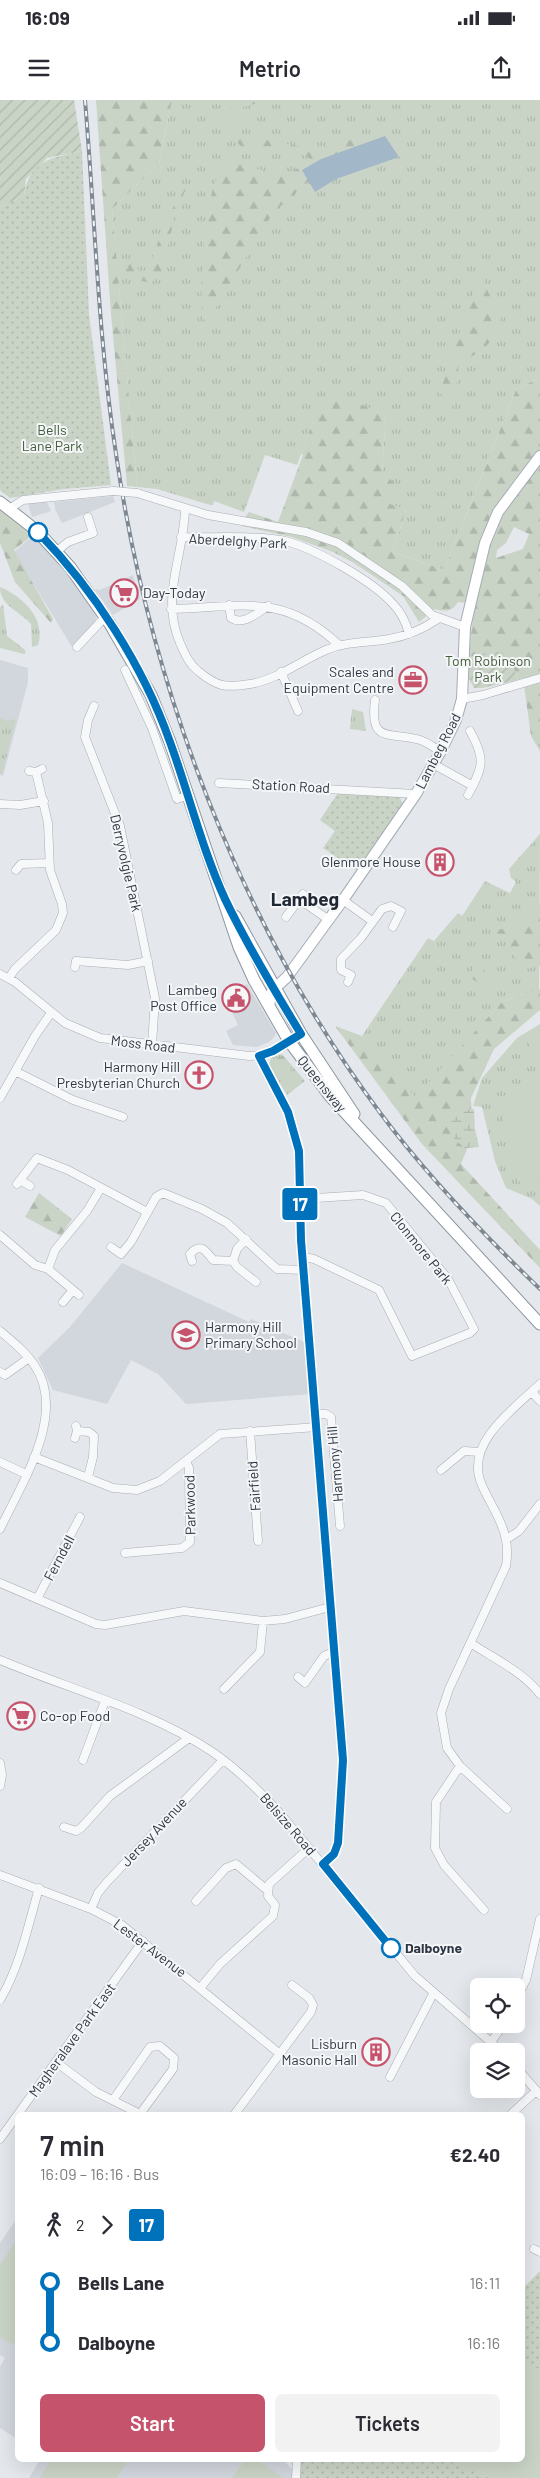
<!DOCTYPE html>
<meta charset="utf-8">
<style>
:root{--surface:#fff;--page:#f2f2f3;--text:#2b2b33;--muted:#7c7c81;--accent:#c6536c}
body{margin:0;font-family:Barlow,sans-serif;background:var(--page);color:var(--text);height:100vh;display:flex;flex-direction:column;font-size:19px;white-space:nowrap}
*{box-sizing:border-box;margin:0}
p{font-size:16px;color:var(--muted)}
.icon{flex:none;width:28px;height:28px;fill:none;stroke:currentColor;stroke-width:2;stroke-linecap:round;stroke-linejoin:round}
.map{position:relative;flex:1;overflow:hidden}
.side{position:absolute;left:15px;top:2012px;width:510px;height:350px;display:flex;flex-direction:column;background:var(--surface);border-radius:8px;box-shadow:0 5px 20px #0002}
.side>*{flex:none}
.badge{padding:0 10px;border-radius:4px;font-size:18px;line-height:32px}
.buttons{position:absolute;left:470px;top:1878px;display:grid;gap:10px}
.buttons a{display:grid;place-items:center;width:55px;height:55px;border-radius:8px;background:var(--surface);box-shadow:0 5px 20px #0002;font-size:25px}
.map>.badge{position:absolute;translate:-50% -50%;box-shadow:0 0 0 2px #fff}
.legs{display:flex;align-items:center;gap:8px;height:55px;padding:0 25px;font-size:16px}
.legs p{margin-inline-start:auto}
.headline{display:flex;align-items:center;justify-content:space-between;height:85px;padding:0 25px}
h1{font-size:28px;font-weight:600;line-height:38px}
.cta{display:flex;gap:10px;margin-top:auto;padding:10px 25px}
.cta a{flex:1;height:58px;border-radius:8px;background:var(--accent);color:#fff;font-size:20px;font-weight:600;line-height:58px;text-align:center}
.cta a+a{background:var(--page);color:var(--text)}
ul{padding:0 25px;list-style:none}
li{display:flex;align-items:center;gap:18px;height:60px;font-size:19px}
li i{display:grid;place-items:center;width:8px;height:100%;margin:0 6px;background:currentColor}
li i::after{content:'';width:12px;height:12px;margin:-6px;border:4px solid;border-radius:50%;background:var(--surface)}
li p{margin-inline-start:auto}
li:first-child i{background:linear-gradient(#0000 50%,currentColor 0)}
li:last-child i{background:linear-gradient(currentColor 50%,#0000 0)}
.status{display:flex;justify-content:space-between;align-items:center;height:35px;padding:0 25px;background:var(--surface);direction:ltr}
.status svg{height:14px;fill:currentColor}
header{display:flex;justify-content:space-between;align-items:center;height:65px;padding:0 25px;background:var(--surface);font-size:22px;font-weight:600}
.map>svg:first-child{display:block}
.built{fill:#d2d6dd}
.grass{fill:url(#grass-tufts)}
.forest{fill:url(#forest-firs);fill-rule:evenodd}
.wetland{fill:url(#wetland-marsh)}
.park{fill:url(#park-dots)}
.garden{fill:url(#garden-furrows)}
.pitch{fill:#cad4c6}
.water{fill:#a2b7c8}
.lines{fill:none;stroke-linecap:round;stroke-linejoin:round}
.minor-casing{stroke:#a9aeb5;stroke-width:9}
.major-casing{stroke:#a4acb6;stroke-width:12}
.highway-casing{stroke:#8c96a1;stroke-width:13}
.minor{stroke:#f7f8f9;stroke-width:8}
.major{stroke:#fff;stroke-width:10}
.highway{stroke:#fff;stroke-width:11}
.rail-casing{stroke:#7e8893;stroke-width:4}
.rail{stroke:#f4f6f8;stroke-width:2;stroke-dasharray:5.5;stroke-linecap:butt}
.minor-bridge-casing{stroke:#a9aeb5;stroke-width:9;stroke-linecap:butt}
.minor-bridge{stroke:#f7f8f9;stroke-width:8}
.line-1-casing{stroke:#fff;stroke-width:11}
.line-1{stroke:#0072bc;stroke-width:8}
.stop-1-dot{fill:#fff;stroke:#0072bc;stroke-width:2.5}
.labels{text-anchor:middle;stroke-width:4;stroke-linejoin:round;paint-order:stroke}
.park-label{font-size:14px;fill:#435d3b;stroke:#f4f6f8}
.street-label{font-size:14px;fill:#2d3642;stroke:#f4f6f8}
.poi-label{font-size:14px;fill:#2d3642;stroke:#f4f6f8;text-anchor:end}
.stop-label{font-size:14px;font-weight:bold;fill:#2d3642;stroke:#f4f6f8;text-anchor:start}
.district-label{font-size:19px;font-weight:bold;fill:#1f2733;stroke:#f4f6f8}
</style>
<div class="status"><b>16:09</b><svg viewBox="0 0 49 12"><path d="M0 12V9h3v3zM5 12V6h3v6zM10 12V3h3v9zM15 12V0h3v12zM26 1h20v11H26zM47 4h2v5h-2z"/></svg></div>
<header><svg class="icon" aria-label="menu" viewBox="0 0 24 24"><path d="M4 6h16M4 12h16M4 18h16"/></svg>Metrio<svg class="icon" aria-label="share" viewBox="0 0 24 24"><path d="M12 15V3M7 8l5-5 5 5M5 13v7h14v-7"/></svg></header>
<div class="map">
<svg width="540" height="2378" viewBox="0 0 540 2378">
<defs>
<pattern id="grass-tufts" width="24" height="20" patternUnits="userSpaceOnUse" patternTransform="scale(1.25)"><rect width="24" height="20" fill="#cad4c6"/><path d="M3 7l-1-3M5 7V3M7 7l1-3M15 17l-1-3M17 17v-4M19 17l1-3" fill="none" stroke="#aeb7ab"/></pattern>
<pattern id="forest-firs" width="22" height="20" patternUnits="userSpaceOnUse" patternTransform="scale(1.25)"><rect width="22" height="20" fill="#cad4c6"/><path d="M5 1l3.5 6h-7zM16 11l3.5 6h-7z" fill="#aeb7ab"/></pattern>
<pattern id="wetland-marsh" width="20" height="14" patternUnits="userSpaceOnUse" patternTransform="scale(1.25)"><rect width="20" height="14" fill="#cad4c6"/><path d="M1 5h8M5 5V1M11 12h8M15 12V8" fill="none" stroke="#aeb7ab"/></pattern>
<pattern id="park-dots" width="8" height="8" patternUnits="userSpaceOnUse" patternTransform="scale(1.25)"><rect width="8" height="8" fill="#cad4c6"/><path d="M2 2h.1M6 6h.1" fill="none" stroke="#aeb7ab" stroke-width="1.8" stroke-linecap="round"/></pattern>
<pattern id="garden-furrows" width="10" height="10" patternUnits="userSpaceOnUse" patternTransform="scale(1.25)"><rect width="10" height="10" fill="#cad4c6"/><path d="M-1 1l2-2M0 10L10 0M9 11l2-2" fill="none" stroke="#aeb7ab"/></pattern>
</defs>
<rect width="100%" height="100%" fill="#e4e7eb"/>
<path class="built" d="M113 396 115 402 62 423 55 409 54 402Z
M46 400 51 411 32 417 28 404 30 402Z
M34 435 61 464 97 515 95 522 72 547 14 452Z
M133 475 140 499 113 515 94 489 100 490Z
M0 560 28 568V582L3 676 0 675Z
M247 884 276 933 275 936 269 942 257 947 233 945 226 931 238 925 223 894Z
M122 1163 249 1222 251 1219 304 1242 311 1294 186 1304 158 1274 131 1260 107 1304 53 1290 38 1258 70 1227Z
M17 2118V2339L0 2328V2267L5 2258 0 2255V2143Z
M40 2360H283L292 2369V2378H29Z"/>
<path class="grass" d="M172 0H540V277L516 290 444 470 393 452 406 410 389 404 382 371 386 314 313 322 297 365 265 355 244 412 214 401 213 405H210L157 389 137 387 112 109 159 63Z
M0 487C23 497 46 518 38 545L32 547 31 524C20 511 0 506 0 487Z
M3 505 7 536 24 549 26 552 24 554 0 548V507Z
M352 609 363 612 366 631 350 629Z
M0 617 6 621 16 619 2 674 0 673Z
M540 734 539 890 503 901 415 998 362 936 428 838 434 841 458 813 462 816 485 781 510 793 516 782 511 778 509 769Z
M540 924V1106L532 1099 506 1088 495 1061 482 1007 473 1006 482 978 517 938Z
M282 954 305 981 287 995 269 965 271 958Z"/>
<path class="forest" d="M96 0H172L159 63 112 109 117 163 132 160 139 171 148 170 166 120 185 86 186 89 176 111 161 176 150 183 118 175 137 387 127 386 111 214Z
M237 0H300L258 3 240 8 234 25 243 36 314 49 384 32 397 38 402 56 337 79 316 92 308 82 273 113 210 217 204 220C197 198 206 108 214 85 217 77 222 68 225 60L287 77 310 58 292 49 242 47C227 34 219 15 237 0ZM371 42 399 57 336 79 315 92 303 70Z
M481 175 489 194 502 216C490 245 489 249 459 262L454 307 440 293 452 252Z
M540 277V651L531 636 523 578 518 580 513 566 488 552 469 557 474 504 458 502C452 512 445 512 435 509L419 522 403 496 354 463 333 452 292 437 242 426 244 418 249 412 278 422 303 355 301 354 313 322 341 297 386 314 382 371 394 383 390 404 406 410 393 452 444 470 516 290ZM514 427 529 434 523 449 496 458 497 450 506 443Z
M0 409 34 434 14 450 53 519 51 523 15 482 0 443Z
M540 804V866L525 869 510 851 505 839 496 834 494 830 511 828Z
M474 865H481L493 882 492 889H487L471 878Z
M540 889V910L494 949 471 998 472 1037 461 1064 540 1150V1168L422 1044 335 926 362 936 415 997 503 901Z
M283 956 291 965 294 982 286 983 281 972 274 970 271 966 272 959Z
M39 1093 72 1119 61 1136 25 1117Z"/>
<path class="wetland" d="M474 1009 475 1029 479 1047 465 1048 454 1039 450 1023 463 1010Z"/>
<path class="park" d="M82 51 89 214 111 385 64 389 10 398 0 390V107L24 96C29 60 51 58 82 51Z
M338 693 399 695 403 705 357 771 323 748 335 731 320 720Z
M540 2171V2378H298L299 2360H522L523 2188Z"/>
<path class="garden" d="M0 0H74L82 51 47 58 26 79 24 96 0 107Z
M488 552H501L513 566 518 580 482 588H474L469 579V557Z"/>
<path class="pitch" d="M540 931V978L526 936Z
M540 987V1077L518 1082 498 997Z
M17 2139 18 2238 13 2245 0 2237V2165Z
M523 2260 540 2270V2378H489L447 2360H522Z
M50 2360H128L117 2378H40Z
M245 2360H258L283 2378H232Z"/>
<path class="water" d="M385 36 399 57 336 79 315 92 302 70 321 59Z"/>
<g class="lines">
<g class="minor-casing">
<path id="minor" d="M137 393 208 415 306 432 338 443 402 486 432 515 465 527
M9 409 23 400 113 391
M185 409C184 456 160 496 180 543 185 554 189 564 198 571 217 587 226 588 250 584 277 580 302 560 326 550 347 541 368 543 389 539 407 536 423 529 438 519
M181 437C212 438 256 435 285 441 314 448 373 481 393 504 401 512 406 522 409 534
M57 451 68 442 93 433 88 417
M229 505 231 518C243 526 257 513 268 506
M171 509C241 507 283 492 339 545
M77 547 105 517
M125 570 152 628 177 699 188 696
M281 572 298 611
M462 599 483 595 540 578
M375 600C369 645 390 631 420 640 427 642 434 648 441 651
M94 606 88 620 85 637 120 726 155 898 152 945
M433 664 473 686
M29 671 36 672 42 669
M219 683 416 694
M468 695C483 667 486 659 470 631
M0 704 20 705 44 701
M16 770 21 764 49 763
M299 799 329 820
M343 800 372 821
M286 817 303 794
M75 867 76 861 128 865 148 861
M0 874 15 882 65 923 100 938 249 956 265 955 301 934
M9 878 15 869 56 830 63 813 62 804 50 770 48 723 36 672
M348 882 351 875 341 870V859L361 838 382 809 391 806 401 811 393 827
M259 956 288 1012 299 1051 301 1140 343 1660 338 1743 334 1754 323 1764
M15 971 73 1000 123 1017
M0 998 35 936 51 913
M20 1080 30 1086
M17 1084 37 1058 68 1070 147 1112
M300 1099 363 1095 386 1103 448 1179 474 1229 470 1233 412 1256 379 1190 314 1159 303 1157
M0 1135 35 1165 48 1169
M111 1147 121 1154 131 1142 156 1097 163 1093 202 1109 227 1123 277 1169 303 1170
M192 1161 190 1154C201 1142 206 1151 213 1160L233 1161 237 1149 246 1139
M233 1161 237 1167 256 1182
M79 1195 48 1169 55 1150 87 1111 101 1088
M63 1202 73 1190
M0 1231C12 1241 26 1252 35 1266 67 1314 22 1383 0 1429
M0 1272 5 1275 29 1258
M532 1292 540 1301
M316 1314H326L331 1317 340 1426
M77 1331 89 1332 94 1336 93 1357 88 1377
M250 1331 258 1441
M75 1338 77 1331 76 1326
M34 1357 113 1388 137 1390 160 1381 220 1334 317 1327
M0 1362 26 1374
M441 1370 464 1351 480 1352
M507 1439 519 1431 540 1404
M125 1453 182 1448 190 1442 189 1368 186 1361
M0 1483 96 1524 105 1525 184 1511 263 1521 285 1519 330 1507
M37 1499 80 1417
M472 1544C495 1559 523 1572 540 1594
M0 1560C69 1589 149 1610 211 1651 239 1670 262 1693 284 1718L415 1876 501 1951
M298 1577 305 1583 324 1556 334 1552
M224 1589 260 1552 263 1521
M83 1660 105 1601
M0 1663 2 1675 0 1686
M460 1666 436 1702 435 1748 444 1765 484 1810
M507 1709 460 1666 447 1648 441 1613 449 1589 506 1466C509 1447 506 1433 497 1415 492 1404 484 1392 480 1380 467 1341 516 1307 540 1284
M64 1727 76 1731 81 1728 110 1696 189 1638
M0 1775 91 1809 122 1825 280 1954
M196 1801 226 1768 236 1764 267 1790
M91 1809 98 1793 107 1782 223 1660
M201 1887 220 1864 273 1816 275 1805 268 1796 269 1784 309 1748
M516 1899 526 1880 540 1819
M0 1900C20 1866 28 1826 39 1788
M491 1942 504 1924
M56 1962 96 1992 142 2015
M516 1967 540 1995
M390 1977 433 1894
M113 2000 150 1947 160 1946 174 1958 173 1969 140 2014
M234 2015 311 1912 313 1905 309 1898 292 1885
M510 2015 536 1991
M0 2039 143 1841
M534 2149 540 2152
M296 2378 297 2360"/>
</g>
<g class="major-casing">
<path id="major" d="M269 906 272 891 287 877 343 800 416 694 441 651 456 620 462 599 465 527 485 443 498 412 540 356"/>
</g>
<g class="highway-casing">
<path id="highway" d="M0 402 37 431 70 467 110 524 151 595 170 642 239 847 254 880 289 941 330 996 540 1224
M235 816 301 934 354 1014"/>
</g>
<use href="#minor" class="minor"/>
<use href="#major" class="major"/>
<use href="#highway" class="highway"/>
<g class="rail-casing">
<path id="rail" d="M85 0C95 118 98 237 116 354 150 586 240 825 381 1014 428 1077 483 1134 540 1189"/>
</g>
<use href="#rail" class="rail"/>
<g class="minor-bridge-casing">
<path id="minor-bridge" d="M113 391 137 393"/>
</g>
<use href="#minor-bridge" class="minor-bridge"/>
</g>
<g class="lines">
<g class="line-1-casing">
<path id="line-1" d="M38 432C94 490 143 565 170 642 189 694 202 749 225 799 247 845 274 890 301 934L273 951 259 956 288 1012 299 1051 301 1140 343 1660 338 1743 334 1754 323 1764 391 1848"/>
</g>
<use href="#line-1" class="line-1"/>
</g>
<defs>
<g id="supermarket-ring" transform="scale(1.4375)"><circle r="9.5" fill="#f4f6f8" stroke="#c6536c" stroke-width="1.5"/><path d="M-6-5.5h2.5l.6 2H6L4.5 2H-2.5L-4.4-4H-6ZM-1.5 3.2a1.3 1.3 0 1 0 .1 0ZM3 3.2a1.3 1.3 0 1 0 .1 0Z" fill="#c6536c"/></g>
<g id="office-ring" transform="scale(1.4375)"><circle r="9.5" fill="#f4f6f8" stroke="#c6536c" stroke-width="1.5"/><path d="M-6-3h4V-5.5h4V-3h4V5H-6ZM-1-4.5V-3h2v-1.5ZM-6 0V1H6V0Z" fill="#c6536c"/></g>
<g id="building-ring" transform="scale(1.4375)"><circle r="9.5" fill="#f4f6f8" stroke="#c6536c" stroke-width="1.5"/><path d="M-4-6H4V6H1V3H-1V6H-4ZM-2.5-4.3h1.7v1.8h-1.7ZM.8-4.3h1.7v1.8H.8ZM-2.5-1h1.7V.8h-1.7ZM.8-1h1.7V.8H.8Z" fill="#c6536c"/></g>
<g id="civic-ring" transform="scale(1.4375)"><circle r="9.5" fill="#f4f6f8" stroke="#c6536c" stroke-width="1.5"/><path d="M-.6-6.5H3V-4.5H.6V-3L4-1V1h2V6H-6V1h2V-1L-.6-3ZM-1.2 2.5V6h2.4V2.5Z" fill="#c6536c"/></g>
<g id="church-ring" transform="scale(1.4375)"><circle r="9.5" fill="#f4f6f8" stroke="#c6536c" stroke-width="1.5"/><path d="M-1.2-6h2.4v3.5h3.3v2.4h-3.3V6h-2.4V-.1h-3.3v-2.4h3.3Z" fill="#c6536c"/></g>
<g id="school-ring" transform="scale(1.4375)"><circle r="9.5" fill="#f4f6f8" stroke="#c6536c" stroke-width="1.5"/><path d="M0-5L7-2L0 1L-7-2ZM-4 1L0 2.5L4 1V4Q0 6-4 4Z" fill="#c6536c"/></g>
</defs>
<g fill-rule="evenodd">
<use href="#supermarket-ring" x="124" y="493"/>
<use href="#office-ring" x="413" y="580"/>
<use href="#building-ring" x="440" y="762"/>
<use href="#civic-ring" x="236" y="898"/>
<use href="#church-ring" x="199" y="975"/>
<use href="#school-ring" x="186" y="1235"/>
<use href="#supermarket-ring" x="21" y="1616"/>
<use href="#building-ring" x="376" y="1952"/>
</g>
<g class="stop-1-dot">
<circle cx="38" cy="432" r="9"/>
<circle cx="391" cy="1848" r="9"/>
</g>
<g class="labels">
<g class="park-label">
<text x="52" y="335">Bells<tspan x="52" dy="16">Lane Park</tspan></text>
<text x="488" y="566">Tom Robinson<tspan x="488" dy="16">Park</tspan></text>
</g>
<g class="street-label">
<text transform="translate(238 441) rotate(3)" y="5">Aberdelghy Park</text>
<text transform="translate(438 651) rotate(-63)" y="5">Lambeg Road</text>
<text transform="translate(291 686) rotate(3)" y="5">Station Road</text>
<text transform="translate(126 763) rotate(77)" y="5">Derryvolgie Park</text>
<text transform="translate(143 944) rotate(7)" y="5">Moss Road</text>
<text transform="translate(322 984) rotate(51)" y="5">Queensway</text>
<text transform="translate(421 1148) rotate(51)" y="5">Clonmore Park</text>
<text transform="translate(335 1364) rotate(-95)" y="5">Harmony Hill</text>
<text transform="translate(254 1386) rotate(-94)" y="5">Fairfield</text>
<text transform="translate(190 1405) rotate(-91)" y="5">Parkwood</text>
<text transform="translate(59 1458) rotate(-62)" y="5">Ferndell</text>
<text transform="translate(288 1724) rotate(49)" y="5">Belsize Road</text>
<text transform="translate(154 1732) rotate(-47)" y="5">Jersey Avenue</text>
<text transform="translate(150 1848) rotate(37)" y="5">Lester Avenue</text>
<text transform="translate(72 1940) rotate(-54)" y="5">Magheralave Park East</text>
</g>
<g class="poi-label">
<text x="143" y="498" text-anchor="start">Day-Today</text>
<text x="394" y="577">Scales and<tspan x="394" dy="16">Equipment Centre</tspan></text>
<text x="421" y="767">Glenmore House</text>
<text x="217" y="895">Lambeg<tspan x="217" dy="16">Post Office</tspan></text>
<text x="180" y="972">Harmony Hill<tspan x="180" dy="16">Presbyterian Church</tspan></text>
<text x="205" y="1232" text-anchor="start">Harmony Hill<tspan x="205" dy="16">Primary School</tspan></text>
<text x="40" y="1621" text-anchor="start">Co-op Food</text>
<text x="357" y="1949">Lisburn<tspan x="357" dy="16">Masonic Hall</tspan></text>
</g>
<g class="stop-label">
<text x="405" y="1853">Dalboyne</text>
</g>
<g class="district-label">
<text x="305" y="806">Lambeg</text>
</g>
</g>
</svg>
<div class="buttons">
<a><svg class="icon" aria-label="locate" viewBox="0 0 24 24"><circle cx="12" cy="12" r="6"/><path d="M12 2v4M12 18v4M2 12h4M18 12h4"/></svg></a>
<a><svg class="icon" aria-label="layers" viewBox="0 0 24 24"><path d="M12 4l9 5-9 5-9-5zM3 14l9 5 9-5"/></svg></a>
</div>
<b class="badge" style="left:300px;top:1104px;background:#0072bc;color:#fff">17</b>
<section class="side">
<div class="headline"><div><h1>7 min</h1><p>16:09 – 16:16 · Bus</p></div><b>€2.40</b></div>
<div class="legs"><svg class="icon" aria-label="walk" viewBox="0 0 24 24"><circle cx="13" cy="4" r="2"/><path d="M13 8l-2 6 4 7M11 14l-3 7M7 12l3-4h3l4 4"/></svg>2<svg class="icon" aria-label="forward" viewBox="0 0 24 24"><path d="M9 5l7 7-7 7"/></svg><b class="badge" style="background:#0072bc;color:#fff">17</b></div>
<ul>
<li><i style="color:#0072bc"></i><b>Bells Lane</b><p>16:11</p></li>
<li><i style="color:#0072bc"></i><b>Dalboyne</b><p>16:16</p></li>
</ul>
<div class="cta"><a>Start</a><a>Tickets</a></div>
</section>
</div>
